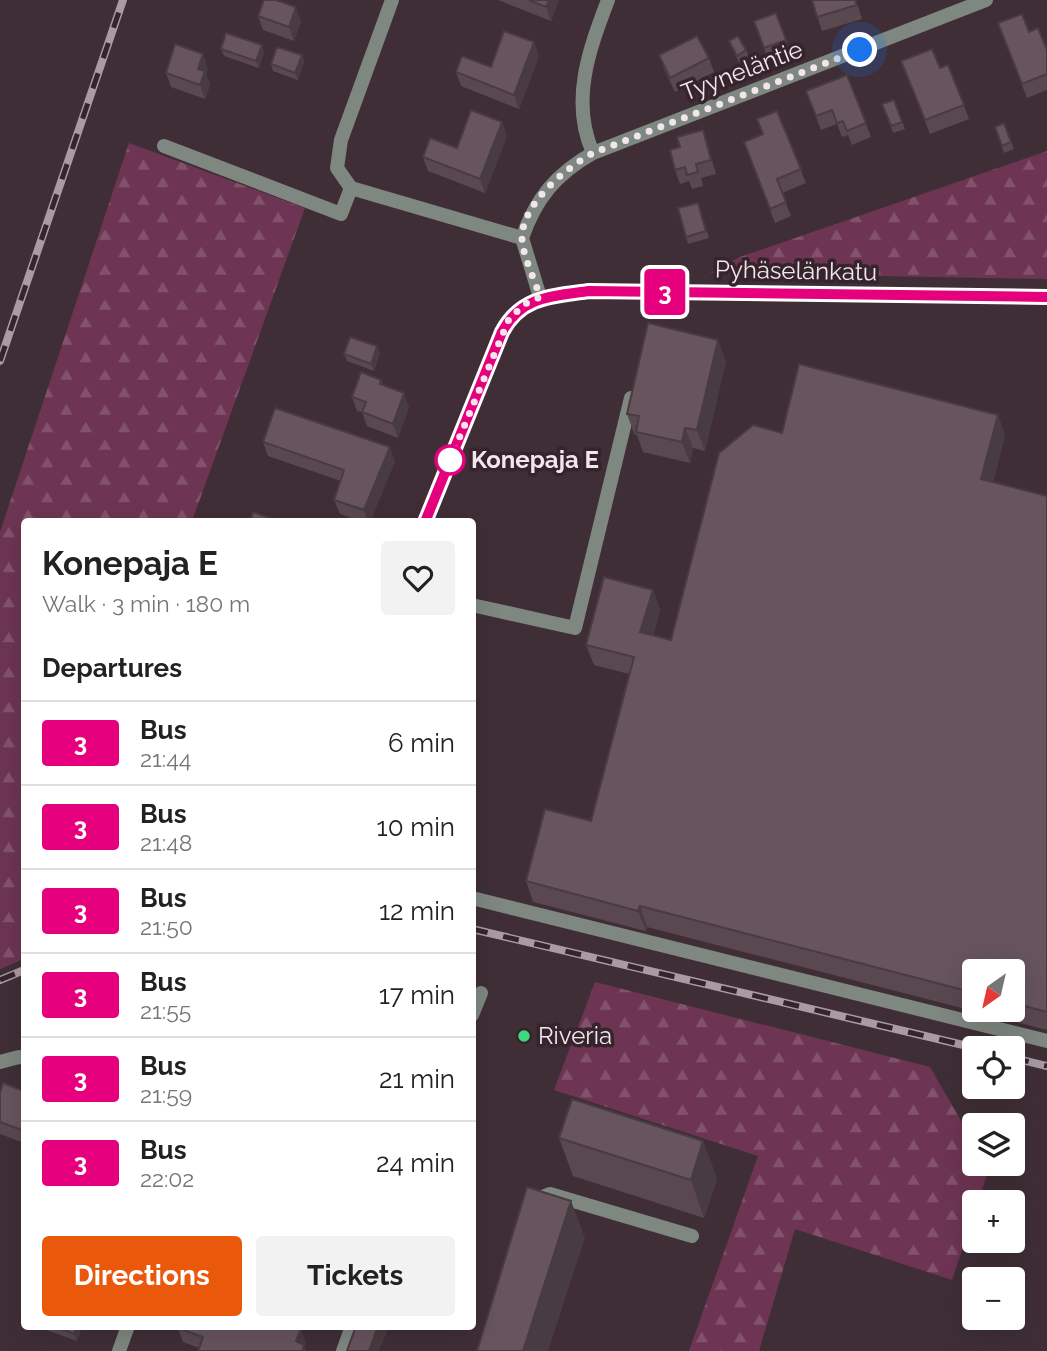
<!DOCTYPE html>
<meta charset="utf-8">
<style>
:root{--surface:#fff;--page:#f2f2f2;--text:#222;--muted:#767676;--line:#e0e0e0;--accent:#ea580c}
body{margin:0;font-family:Raleway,sans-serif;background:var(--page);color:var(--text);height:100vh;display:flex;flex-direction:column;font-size:26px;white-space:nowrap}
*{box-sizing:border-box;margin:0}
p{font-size:23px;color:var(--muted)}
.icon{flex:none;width:38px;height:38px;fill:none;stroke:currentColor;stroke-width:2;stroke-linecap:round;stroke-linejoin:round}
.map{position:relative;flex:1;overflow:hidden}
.panel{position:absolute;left:21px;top:518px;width:455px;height:812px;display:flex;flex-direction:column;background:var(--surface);border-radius:7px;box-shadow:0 7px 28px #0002}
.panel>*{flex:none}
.badge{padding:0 14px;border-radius:5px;font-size:24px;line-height:46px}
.needle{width:46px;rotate:214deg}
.controls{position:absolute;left:962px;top:959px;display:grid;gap:14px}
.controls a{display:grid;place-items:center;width:63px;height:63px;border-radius:7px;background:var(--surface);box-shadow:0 7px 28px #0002;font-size:35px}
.you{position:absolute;width:35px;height:35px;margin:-18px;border:5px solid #fff;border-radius:50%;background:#1a73e8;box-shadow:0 0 0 10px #1a73e833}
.map>.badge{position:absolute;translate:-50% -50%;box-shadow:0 0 0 4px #fff}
h2{padding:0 21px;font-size:26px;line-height:63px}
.round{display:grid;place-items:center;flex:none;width:74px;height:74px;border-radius:7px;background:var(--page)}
.overview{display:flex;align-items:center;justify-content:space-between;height:119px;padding:0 21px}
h1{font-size:33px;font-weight:700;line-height:52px}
.button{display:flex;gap:14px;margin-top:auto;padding:14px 21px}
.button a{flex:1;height:80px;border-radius:7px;background:var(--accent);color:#fff;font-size:28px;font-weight:700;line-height:80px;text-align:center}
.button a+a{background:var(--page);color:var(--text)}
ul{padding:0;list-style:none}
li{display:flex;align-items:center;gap:21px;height:84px;padding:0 21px;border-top:2px solid var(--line)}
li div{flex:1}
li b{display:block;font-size:26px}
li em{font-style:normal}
li .badge{min-width:77px;font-weight:700;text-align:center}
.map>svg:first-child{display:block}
.forest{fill:url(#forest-firs)}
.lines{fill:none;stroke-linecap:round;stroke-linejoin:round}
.service{stroke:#7f8781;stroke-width:14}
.minor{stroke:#7f8781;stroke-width:14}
.tertiary{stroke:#7f8781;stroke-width:14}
.rail-casing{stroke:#a89ba1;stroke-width:8}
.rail{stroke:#35242c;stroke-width:5;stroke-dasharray:16;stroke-linecap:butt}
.wall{fill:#594850;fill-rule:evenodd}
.shaded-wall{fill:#483b41}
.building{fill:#67545d;stroke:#483b41;stroke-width:2}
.line-casing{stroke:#fff;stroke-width:16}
.line{stroke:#e6007e;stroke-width:10}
.walk{stroke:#f1e6eb;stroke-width:7;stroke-dasharray:0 12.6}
.stop-dot{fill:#fff;stroke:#e6007e;stroke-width:3.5}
.poi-dot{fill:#3ed77d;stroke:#35242c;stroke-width:2.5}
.labels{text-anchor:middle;stroke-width:7;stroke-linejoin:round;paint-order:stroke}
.street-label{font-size:24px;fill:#f1e6eb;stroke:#35242c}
.stop-label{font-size:24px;font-weight:bold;fill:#f1e6eb;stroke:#35242c;text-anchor:start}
.poi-label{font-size:24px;fill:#f1e6eb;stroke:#35242c;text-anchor:start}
</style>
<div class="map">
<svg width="1047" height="1351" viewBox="0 0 1047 1351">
<defs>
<pattern id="forest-firs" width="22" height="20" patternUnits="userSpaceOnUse" patternTransform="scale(1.75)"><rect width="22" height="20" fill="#6d3553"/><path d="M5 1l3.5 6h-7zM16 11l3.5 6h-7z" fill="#82526c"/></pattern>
</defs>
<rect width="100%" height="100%" fill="#3f2e36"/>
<path class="forest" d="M129 143 305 208 192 521 24 522V959L0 969V532Z
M1047 151V279L710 273 740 257Z
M595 982 930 1067 975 1145V1164H986L989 1169 978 1202H975V1212L952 1280 795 1229 759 1351H689L758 1156 554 1090Z"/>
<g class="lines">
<path class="service" d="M472 605 575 628 631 398
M472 898 1047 1041
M472 1015 481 993
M540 1198 550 1194 692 1236
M343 1351 352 1326"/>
<path class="minor" d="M164 146 341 214 351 188
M593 153 986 0
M351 188 522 238 540 297
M351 188 337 168 341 140 392 0
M522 238C536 198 556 174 593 153 570 101 589 50 608 0
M0 1062 19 1057 24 1058"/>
<path class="tertiary" d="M425 522 502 332C521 296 553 296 589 291L1047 297
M119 1351 128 1326"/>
<g class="rail-casing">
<path id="rail" d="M0 361 123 0
M472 929 976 1048
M0 980 24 970
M1013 1058 1047 1066"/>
</g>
<use href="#rail" class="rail"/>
</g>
<path class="wall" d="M498 0H559L551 21Z
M812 0H856L862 19 822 31Z
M776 13 791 54 769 62 754 21Z
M258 16 301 21 294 41 263 30Z
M998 23 1029 32 1047 50V90L1027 98Z
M729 41 746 50 749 57 739 63Z
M221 49 264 52 259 68 224 56Z
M302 55 304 62 298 80 273 71 271 64Z
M659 55 709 58 714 72 675 92 664 69Z
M539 56 519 109 461 86 456 72 491 67Z
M901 61 940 68 948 65 969 119 930 134Z
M208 68 206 74 210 85 205 99 171 87 166 73Z
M847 75 871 137 852 145 848 135 842 137 837 124 821 130 806 91Z
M894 100 905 129 893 133 882 104Z
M777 111 806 183 782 193 791 216 775 223 744 142 763 134Z
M502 122 507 136 485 193 428 171 423 157 457 148Z
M1004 123 1014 149 1004 153 995 127Z
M708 144 716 174 701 178 703 186 692 189 689 181 680 184 675 170Z
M698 203 709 238 688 244 686 237Z
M380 353 374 371 347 361 344 354Z
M726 361 705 451 693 448 690 463 643 452 637 435 634 434 627 414Z
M381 380 383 385 409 407 398 438 367 426 362 412 357 411 352 397Z
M998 415 1005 436 993 482 1047 496V1030L647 927 646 931 533 902 526 881 591 821 629 674 594 665 586 645 653 590 660 610 653 636 671 640 782 433ZM975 971H1013V1010H975Z
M263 442 395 461 370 522H362L340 514 334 500 341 481 268 456Z
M24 1091V1143L0 1134V1093Z
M559 1138 703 1141 717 1179 704 1218 573 1176Z
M43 1326H82L77 1341 44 1329Z
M178 1328 306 1343 305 1346 199 1348 183 1342Z"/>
<path class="shaded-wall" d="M549 0H559L551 21 546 7Z
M296 7 301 21 294 41 289 27Z
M534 42 539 56 519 109 514 95Z
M262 45 264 52 259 68 256 61Z
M203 54 208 68 206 74 210 85 205 99 200 85 198 69Z
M302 55 304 62 298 80 295 73Z
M502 122 507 136 485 193 480 179Z
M703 130 708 144 716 174 711 160Z
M718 340 726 361 705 451 697 430Z
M377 346 380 353 374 371 371 364Z
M404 393 409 407 398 438 393 424Z
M998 415 1005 436 989 499 981 479Z
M685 428 693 448 690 463 682 442Z
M390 447 395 461 370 522H368L364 510Z
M653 590 660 610 648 653 640 632Z
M640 906 647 927 646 931 638 911Z
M703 1141 717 1179 704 1218 691 1180Z
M571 1201 585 1238 548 1351H523Z
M77 1326H82L77 1341 74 1334Z
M378 1326H387L388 1329 379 1351H369Z
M301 1329 306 1343 305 1346 306 1351H300L296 1341Z"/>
<path class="building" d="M264 0H276L296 7 289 27 258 16Z
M529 0H549L546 7Z
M812 0H855L857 5 817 17Z
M776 13 786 40 764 48 754 21Z
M1022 14 1029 32 1038 28 1047 50V74L1022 84 998 23Z
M504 31 534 42 514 95 456 72 462 56 491 67Z
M226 33 262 45 256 61 221 49Z
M697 36 709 58 670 78 659 55Z
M738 36 746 50 737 56 729 41Z
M175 44 203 54 198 69 205 71 200 85 166 73Z
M277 47 302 55 295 73 271 64Z
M932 49 940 68 948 65 964 105 925 120 901 61Z
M847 75 866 123 847 131 843 121 837 123 832 110 816 116 806 91Z
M894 100 902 122 891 126 882 104Z
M471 110 502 122 480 179 423 157 430 138 457 148Z
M777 111 801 169 777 179 786 202 770 209 744 142 763 134 757 119Z
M1004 123 1011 142 1002 146 995 127Z
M703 130 711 160 696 164 698 172 687 175 685 167 675 170 670 150 680 147 677 137Z
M698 203 706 231 686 237 678 208Z
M648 323 718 340 697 430 685 428 682 442 636 432 639 416 627 414Z
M350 337 377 346 371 364 344 354Z
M799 364 998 415 981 479 1047 496V1012L1013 1003V971H975V993L640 906 638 911 526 881 545 809 591 821 634 657 586 645 604 577 653 590 640 632 671 640 719 453 753 425 782 433Z
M361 372 381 380 380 384 404 393 393 424 362 412 366 402 352 397Z
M275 408 390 447 364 510 334 500 344 470 263 442Z
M253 512 281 522H250Z
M3 1083 24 1091V1131L0 1122V1093Z
M572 1099 703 1141 691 1180 559 1138Z
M527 1187 571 1201 523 1351H477Z
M54 1326H77L74 1334Z
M179 1326H295L301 1329 296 1341 304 1345 302 1351H198L203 1337 178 1328Z
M356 1326H378L369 1351H347Z"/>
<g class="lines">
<g class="line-casing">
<path id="line" d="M425 522 502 332C521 296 553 296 589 291L1047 297"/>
</g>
<use href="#line" class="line"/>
<path class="walk" d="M450 460 509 319 525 304 540 297C535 280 523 257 522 239 521 204 566 168 593 153L860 50"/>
</g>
<circle class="stop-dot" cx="450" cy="460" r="14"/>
<circle class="poi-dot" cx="524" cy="1036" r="7"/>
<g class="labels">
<g class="street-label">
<text transform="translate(742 71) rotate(-21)" y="8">Tyyneläntie</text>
<text transform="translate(796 271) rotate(1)" y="8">Pyhäselänkatu</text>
</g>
<g class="stop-label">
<text x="471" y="468">Konepaja E</text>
</g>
<g class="poi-label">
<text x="538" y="1044">Riveria</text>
</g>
</g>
</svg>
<div class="controls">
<a><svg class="needle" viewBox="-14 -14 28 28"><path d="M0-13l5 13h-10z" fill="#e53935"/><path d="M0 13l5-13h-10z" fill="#767676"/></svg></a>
<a><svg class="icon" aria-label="locate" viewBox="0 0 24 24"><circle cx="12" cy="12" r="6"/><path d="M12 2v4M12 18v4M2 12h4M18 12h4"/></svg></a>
<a><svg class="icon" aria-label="layers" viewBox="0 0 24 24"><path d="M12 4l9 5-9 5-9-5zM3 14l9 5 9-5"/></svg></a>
<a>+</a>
<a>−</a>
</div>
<div class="you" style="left:860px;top:50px"></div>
<b class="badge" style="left:665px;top:292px;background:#e6007e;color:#fff">3</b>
<section class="panel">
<div class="overview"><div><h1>Konepaja E</h1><p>Walk · 3 min · 180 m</p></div><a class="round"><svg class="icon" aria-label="heart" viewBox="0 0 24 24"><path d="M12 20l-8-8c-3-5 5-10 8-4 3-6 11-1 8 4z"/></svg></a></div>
<h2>Departures</h2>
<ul>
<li><span class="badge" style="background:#e6007e;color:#fff">3</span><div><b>Bus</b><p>21:44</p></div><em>6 min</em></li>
<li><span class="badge" style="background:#e6007e;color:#fff">3</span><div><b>Bus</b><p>21:48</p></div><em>10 min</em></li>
<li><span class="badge" style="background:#e6007e;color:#fff">3</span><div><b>Bus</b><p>21:50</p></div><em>12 min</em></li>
<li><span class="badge" style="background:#e6007e;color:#fff">3</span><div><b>Bus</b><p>21:55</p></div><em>17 min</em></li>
<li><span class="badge" style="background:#e6007e;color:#fff">3</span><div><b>Bus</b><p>21:59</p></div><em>21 min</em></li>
<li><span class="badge" style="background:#e6007e;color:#fff">3</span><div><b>Bus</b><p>22:02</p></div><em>24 min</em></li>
</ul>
<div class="button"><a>Directions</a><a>Tickets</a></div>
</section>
</div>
